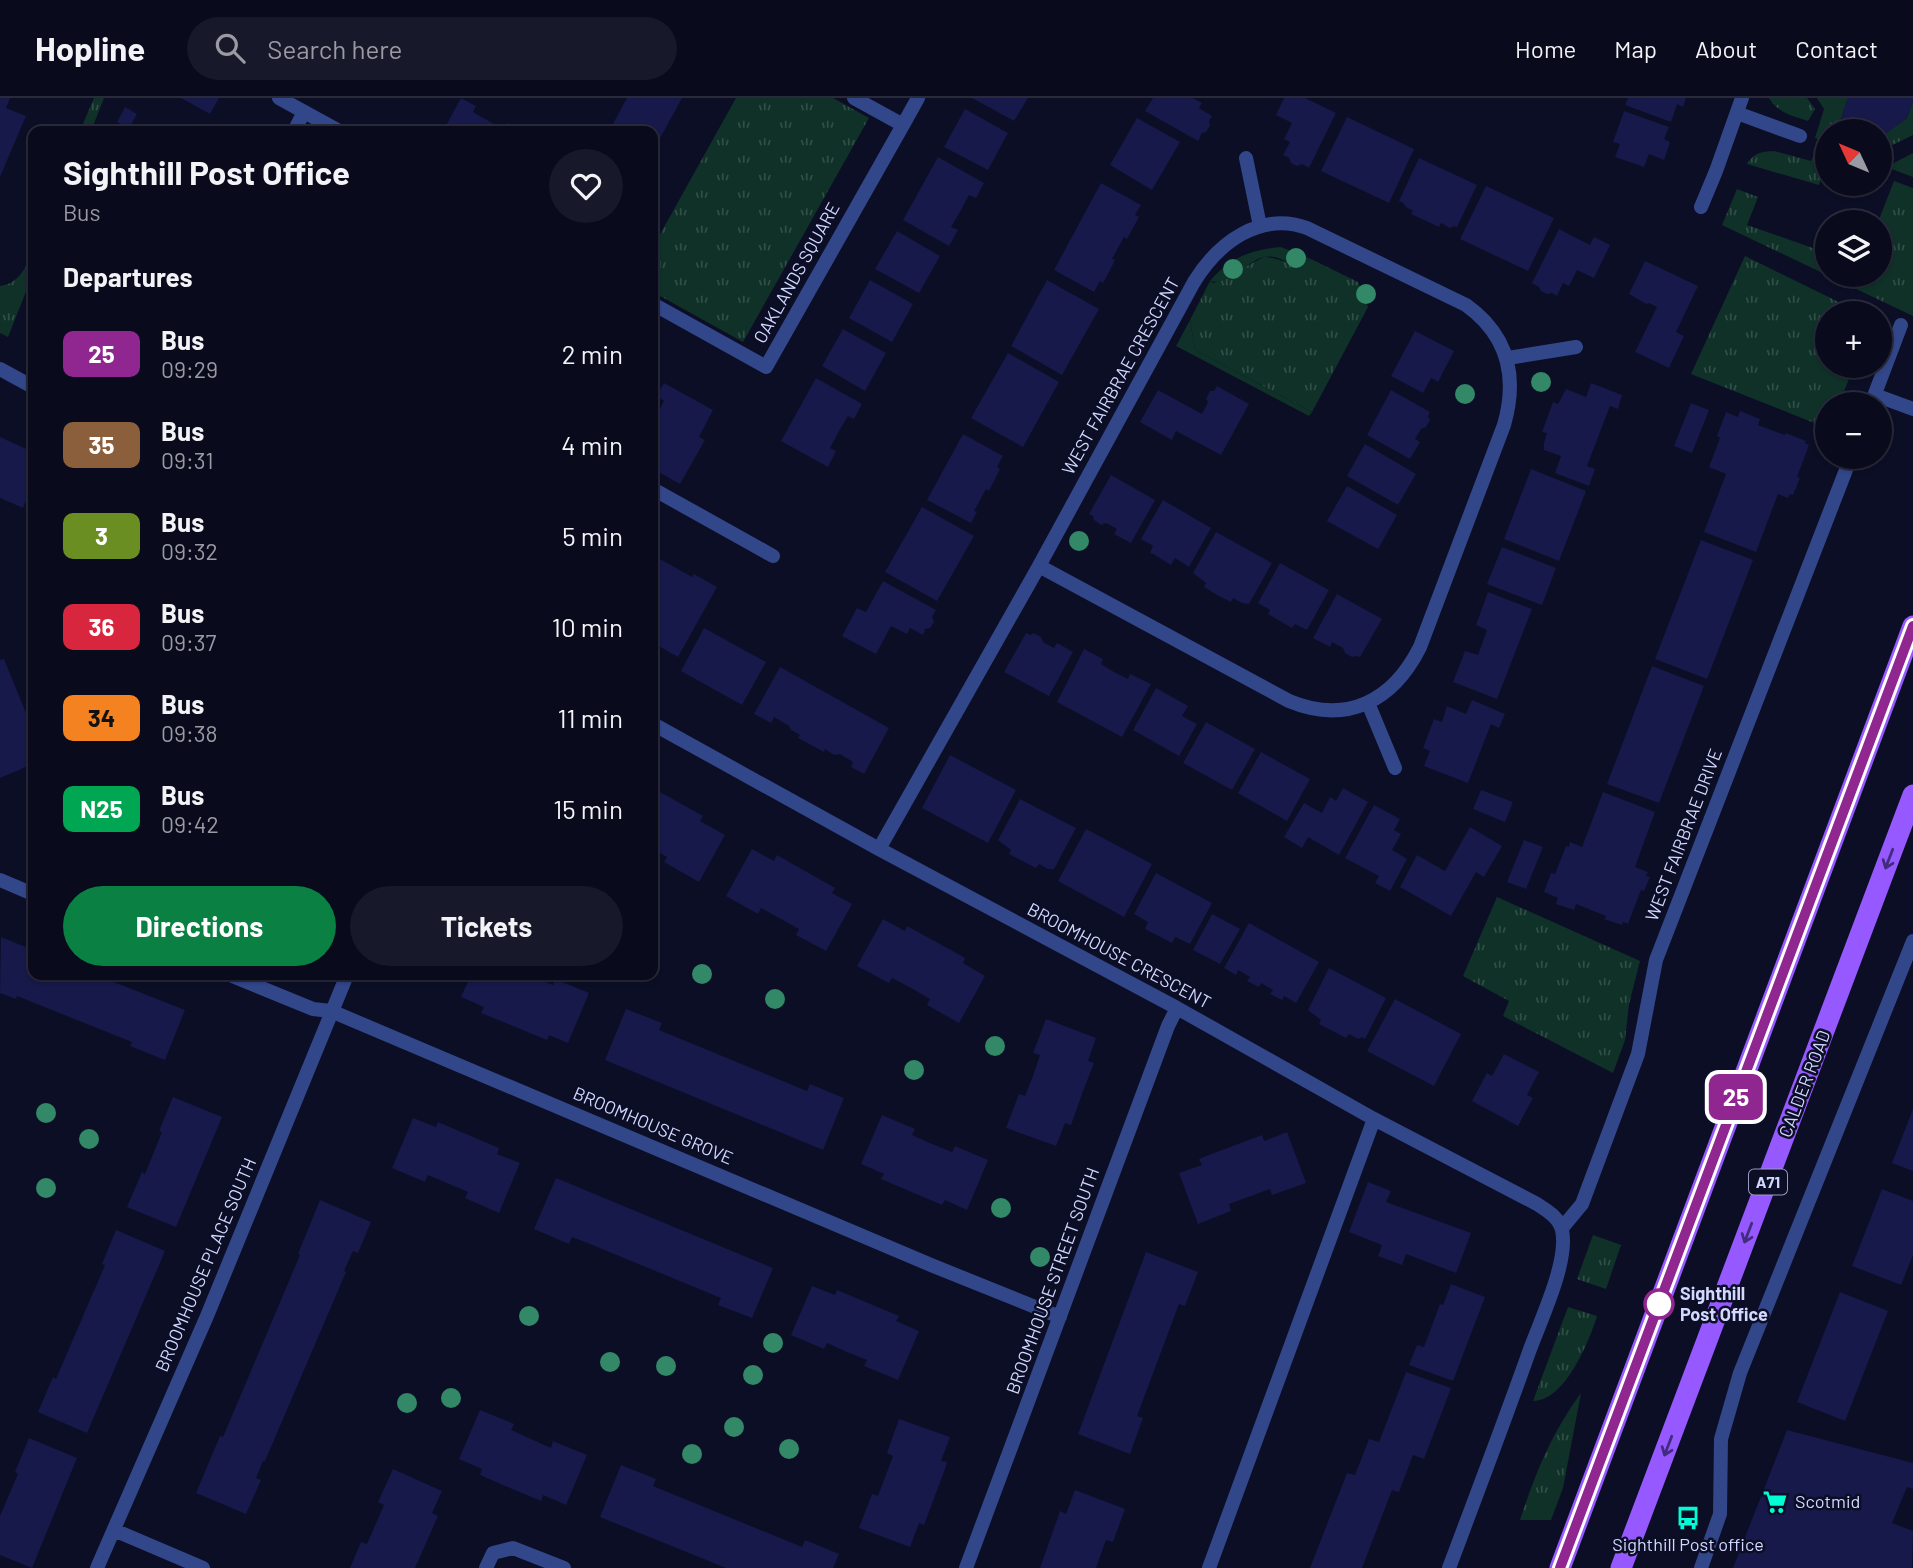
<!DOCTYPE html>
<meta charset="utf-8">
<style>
:root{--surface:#090a1c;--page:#171829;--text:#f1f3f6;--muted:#999aa3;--line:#292b3b;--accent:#0b8043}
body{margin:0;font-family:Barlow,sans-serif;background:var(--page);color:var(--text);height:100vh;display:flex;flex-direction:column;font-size:26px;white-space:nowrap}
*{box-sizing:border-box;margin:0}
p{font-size:23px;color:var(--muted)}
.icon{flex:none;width:38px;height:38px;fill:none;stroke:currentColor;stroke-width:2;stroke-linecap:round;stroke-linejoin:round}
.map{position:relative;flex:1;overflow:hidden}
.drawer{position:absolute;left:28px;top:28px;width:630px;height:854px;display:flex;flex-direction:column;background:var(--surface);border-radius:14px;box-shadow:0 2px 5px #0004,0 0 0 2px var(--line)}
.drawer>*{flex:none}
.badge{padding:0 14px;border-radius:10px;font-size:24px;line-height:46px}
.needle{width:46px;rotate:314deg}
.tools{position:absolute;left:1815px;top:21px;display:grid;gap:14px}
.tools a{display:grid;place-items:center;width:77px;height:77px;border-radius:50%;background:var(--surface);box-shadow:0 2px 5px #0004,0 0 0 2px var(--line);font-size:35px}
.map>.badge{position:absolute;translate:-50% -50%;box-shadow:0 0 0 4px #fff}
h2{padding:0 35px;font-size:26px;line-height:63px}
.round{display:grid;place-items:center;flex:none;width:74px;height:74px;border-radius:37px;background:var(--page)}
.headline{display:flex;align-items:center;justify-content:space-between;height:119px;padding:0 35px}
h1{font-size:33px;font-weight:700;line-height:52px}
.cta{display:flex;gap:14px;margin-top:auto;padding:14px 35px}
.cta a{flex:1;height:80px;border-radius:42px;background:var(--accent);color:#fff;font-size:28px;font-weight:700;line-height:80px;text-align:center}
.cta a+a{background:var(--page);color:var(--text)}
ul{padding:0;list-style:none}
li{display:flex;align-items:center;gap:21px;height:91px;padding:0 35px}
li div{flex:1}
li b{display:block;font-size:26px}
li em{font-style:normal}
li .badge{min-width:77px;font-weight:700;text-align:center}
header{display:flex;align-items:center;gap:42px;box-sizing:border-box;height:98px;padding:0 35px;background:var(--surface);border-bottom:2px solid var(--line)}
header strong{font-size:33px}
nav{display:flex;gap:38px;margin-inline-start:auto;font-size:24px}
.search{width:490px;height:63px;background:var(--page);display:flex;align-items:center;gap:18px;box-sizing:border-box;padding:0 24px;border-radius:38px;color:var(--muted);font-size:26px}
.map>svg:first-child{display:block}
.grass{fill:url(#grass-tufts)}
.garden{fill:#0f3127}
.building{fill:#161949}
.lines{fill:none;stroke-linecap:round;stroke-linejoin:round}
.lane{stroke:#32468a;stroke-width:14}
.street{stroke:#32468a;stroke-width:14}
.primary{stroke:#9659ff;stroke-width:21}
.tree{fill:#328867}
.oneway{stroke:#432c7d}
.line-casing{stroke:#fff;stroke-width:16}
.line{stroke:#90268f;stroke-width:10}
.stop-dot{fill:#fff;stroke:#90268f;stroke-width:3.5}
.labels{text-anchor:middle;stroke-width:5;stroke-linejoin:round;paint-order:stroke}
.shield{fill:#0c0e26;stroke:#979bbe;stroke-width:2}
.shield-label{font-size:16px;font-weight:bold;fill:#d2d8ff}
.street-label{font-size:18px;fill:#d2d8ff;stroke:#0c0e26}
.stop-label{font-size:18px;font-weight:bold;fill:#d2d8ff;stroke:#0c0e26;text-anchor:start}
.poi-label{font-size:18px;fill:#d2d8ff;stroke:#0c0e26;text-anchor:start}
</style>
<header>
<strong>Hopline</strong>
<div class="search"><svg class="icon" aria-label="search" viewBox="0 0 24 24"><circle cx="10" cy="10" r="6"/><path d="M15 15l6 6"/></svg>Search here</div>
<nav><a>Home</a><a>Map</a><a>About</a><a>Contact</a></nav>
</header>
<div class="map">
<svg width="1913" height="1470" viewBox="0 0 1913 1470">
<defs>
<pattern id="grass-tufts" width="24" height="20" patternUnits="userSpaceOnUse" patternTransform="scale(1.75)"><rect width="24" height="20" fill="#0f3127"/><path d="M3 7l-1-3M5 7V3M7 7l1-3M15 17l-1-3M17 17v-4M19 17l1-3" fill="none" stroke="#314e47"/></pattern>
</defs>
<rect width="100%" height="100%" fill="#0c0e26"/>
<path class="grass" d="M94 0H104L91 33H80Z
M736 0H833L869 20 743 244 653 194V149Z
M1769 0H1807L1815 11 1808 23C1792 18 1778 15 1769 0Z
M1817 0H1848L1840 24 1866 33H1827V44L1815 40 1824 11Z
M1913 3V37L1880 53V38L1907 20Z
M1774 53 1811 63 1815 54 1827 57V63L1819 87 1747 66C1755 54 1761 54 1774 53Z
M1913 55V79L1886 69Z
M1894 83 1913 90V218L1722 127 1737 91 1758 99 1747 127 1827 155V177H1880L1878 124Z
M33 152V176L8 239 0 235V188C19 186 27 168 33 152Z
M1745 158 1861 215H1827V268H1854L1839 306H1827V330L1691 276Z
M1264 159C1281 159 1295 173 1311 161L1358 184 1368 209 1312 314 1195 252 1190 222 1210 183 1214 185Z
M1497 799 1640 863 1629 906 1625 942 1613 975 1503 918 1509 903 1463 878Z
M1593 1137 1621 1147 1606 1191 1577 1181Z
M1568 1209 1597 1218C1589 1244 1565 1303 1533 1303Z
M1581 1295 1563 1390 1551 1422H1520C1535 1376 1552 1334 1581 1295Z"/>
<path class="garden" d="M1281 149 1311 161C1291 175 1283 155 1264 159 1245 164 1230 188 1210 183 1230 159 1251 152 1281 149Z
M1190 222 1195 252 1312 314 1309 318 1176 248Z"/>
<path class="building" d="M0 0H10L6 10 26 18 0 79Z
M181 0H219L210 16Z
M461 0 476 8 473 14 504 32 508 25 522 33H443Z
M627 0H682L653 53V33H609Z
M972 0H1028L1014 23Z
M1153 0H1193L1202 5 1199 10 1212 18 1209 23 1210 28 1206 34 1202 35 1198 43 1145 13Z
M1284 0H1305L1336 15 1309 70 1302 66 1297 68 1291 65 1289 60 1283 57 1290 44 1284 41 1292 25 1276 17Z
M1628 0H1686L1683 9 1677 6 1671 24 1625 7Z
M1848 0H1913V3L1907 20 1880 40V33H1866L1840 24Z
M125 9 137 16 129 31 117 24Z
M965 11 1008 35 988 72 944 49Z
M1624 13 1669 29 1664 41 1670 44 1664 62 1649 56 1644 69 1615 59 1620 46 1613 44Z
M1347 19 1414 51 1389 105 1321 73Z
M1137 20 1180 44 1152 92 1110 67Z
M938 59 984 85 976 100 969 97 961 112 951 129 958 132 949 148 903 122Z
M1419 60 1477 87 1457 129 1454 128 1450 130 1441 125 1439 129 1411 116 1413 113 1406 109 1403 105 1399 103Z
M1101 85 1141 107 1135 117 1139 119 1127 141 1124 139 1112 161 1115 162 1109 174 1103 185 1100 183 1094 194 1054 172Z
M1486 88 1554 120 1528 173 1460 141Z
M1559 131 1590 147 1594 139 1610 147 1594 180 1577 172 1569 188 1563 185 1557 198 1552 195 1547 196 1541 193 1539 189 1532 185Z
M897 133 940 158 919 195 875 171Z
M1645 163 1698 188 1676 234 1684 238 1669 270 1635 254 1657 209 1649 205 1646 206 1629 196Z
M870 182 913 206 892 244 849 220Z
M1047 182 1099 211 1062 277 1011 248Z
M843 231 886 255 865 293 822 268Z
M1415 233 1454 253 1438 284 1431 280 1423 295 1391 278Z
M1008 255 1059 284 1023 349 971 320Z
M816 280 862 306 854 321 848 318 839 333 830 350 836 353 828 369 781 343Z
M664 285 713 312 699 339 705 342 680 386 653 371V324L664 303 656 298Z
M1591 285 1622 297 1618 311 1610 308 1587 368 1595 371 1589 388 1555 375 1561 358 1544 352V345L1547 335 1542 334 1553 304 1558 306 1566 291 1586 299Z
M1217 288 1249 306 1221 357 1176 333 1172 342 1140 324 1158 292 1202 316 1208 304 1206 301 1210 293H1214Z
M1391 292 1430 314 1428 318 1430 322 1426 329 1421 331 1415 341 1420 344 1410 361 1367 337Z
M1691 305 1709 312 1692 355 1674 348Z
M1740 313 1760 321 1758 327 1785 337 1786 335 1806 343 1805 345 1809 347 1797 379 1800 380 1793 397 1790 396 1788 400 1778 396 1756 454 1704 434 1726 376 1709 369 1720 340 1717 338 1726 314 1738 319Z
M963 336 1003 358 997 369 1000 371 989 393 986 391 974 413 977 414 971 425 927 402Z
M0 339 33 354V387L23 410 0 400Z
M1365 346 1416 376 1398 407 1347 378Z
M1531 371 1586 393 1559 463 1504 441Z
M1111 377 1155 402 1131 445 1114 436 1117 431 1106 425 1101 427 1094 422 1093 418 1089 416Z
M1347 388 1397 417 1378 451 1327 423Z
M1163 402 1211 430 1189 469 1175 460 1171 467 1153 456 1150 455 1153 448 1141 441Z
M922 409 974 438 937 503 885 474Z
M1216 434 1272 465 1249 506 1242 505 1233 500 1231 504 1217 497 1204 489 1206 485 1193 475Z
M1701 442 1753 462 1707 581 1655 561Z
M1502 449 1556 470 1542 507 1487 486Z
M653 457 692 479 694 476 717 489 678 559 655 546 657 543 653 541Z
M1280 465 1329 492 1307 532 1295 526 1292 530 1268 516 1270 512 1258 505Z
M883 483 936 512 932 519 934 524 930 530 925 531 923 537 910 530 907 536 891 528 876 556 842 538 857 510 866 514Z
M1488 494 1532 511 1497 601 1453 584 1465 553 1478 557 1487 532 1476 527Z
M1337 496 1382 521 1360 559 1356 558 1352 559 1345 555 1343 550 1332 544 1330 549 1313 540Z
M704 530 766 564 742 607 681 573Z
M1026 535 1030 537 1034 535 1041 539 1043 544 1054 550 1057 545 1073 554 1049 598 1004 574Z
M1084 551 1103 561 1101 566 1114 574 1128 581 1130 576 1151 586 1122 639 1057 604Z
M4 561 33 632V642H31L33 648V666L0 680V562Z
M1652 568 1704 588 1659 705 1607 686Z
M780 569 889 630 864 676 851 669 853 664 840 656 834 657 825 651 824 654 798 640 800 637 791 632 789 628 774 619 771 625 754 616Z
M1156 590 1188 608 1182 618 1197 626 1179 658 1133 632Z
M1472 602 1505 616 1499 630 1491 626 1468 685 1424 668 1430 653 1423 650 1434 621 1442 624 1447 608 1466 616Z
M1206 624 1255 651 1232 692 1183 665Z
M1261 654 1310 681 1287 723 1238 695Z
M950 657 1016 692 988 745 922 710Z
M653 690 703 718 700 723 725 737 699 784 664 764 667 759 653 751Z
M1343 690 1368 704 1339 757 1308 739 1302 750 1284 739 1304 705 1322 715 1330 699 1336 703Z
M1481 692 1513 704 1505 724 1473 711Z
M1603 694 1655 714 1635 769 1648 774 1646 778 1650 779 1644 793 1641 792 1628 826 1623 824 1622 827 1604 821 1606 818 1576 806 1574 812 1556 806 1558 800 1544 794 1551 775 1555 776 1566 748 1569 749 1570 744 1582 749Z
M1020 701 1076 730 1054 771H1048L1039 766 1036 770 1009 756 1011 752 998 742Z
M1374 707 1400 721 1394 732 1401 736 1392 752 1407 761 1390 793 1375 785 1379 778 1345 760Z
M1470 729 1502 748 1484 779 1476 774 1451 818 1400 789 1417 757 1445 773Z
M1086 731 1152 766 1124 819 1058 783Z
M1524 742 1543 749 1526 791 1507 784Z
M752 751 774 763 777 757 835 790 832 795 852 806 826 853 796 837 799 831 761 810 758 816 726 798Z
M1156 775 1212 805 1190 846 1175 839 1172 845 1145 831 1148 824 1134 816Z
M1212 816 1240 831 1220 866 1193 852Z
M883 821 905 833 907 828 960 857 965 860 963 865 985 878 959 925 927 907 930 901 911 890 892 880 889 885 857 868Z
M1249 825 1319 864 1296 905 1284 898 1282 902 1270 896 1273 892 1261 885 1259 889 1247 883 1250 879 1238 872 1236 877 1224 870Z
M1 839 33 852V877H96L185 912 165 962 130 948 132 944 17 898 16 901 0 895Z
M1329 870 1386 900 1365 941 1362 939 1358 941 1349 936 1346 940 1319 926 1321 922 1308 912Z
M471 877H529L553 887 555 881 589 895 568 945 549 937 547 942 481 915 484 909 461 899Z
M1395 901 1461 936 1434 988 1367 953Z
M626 911 662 925 659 932 807 993 810 986 844 1000 823 1052 605 962Z
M1046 921 1096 940 1088 963 1094 965 1082 996 1071 1027 1065 1025 1056 1048 1006 1030 1019 996 1025 998 1033 978 1040 957 1033 955Z
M1504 956 1539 974 1527 997 1533 1000 1518 1028 1472 1003 1487 975 1492 978Z
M173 999 222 1019 176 1129 127 1109 142 1074 145 1076 162 1034 159 1033Z
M1913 1011V1073L1892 1065Z
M882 1017 915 1031 912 1037 932 1046 952 1054 955 1048 988 1062 967 1112 945 1102 942 1107 881 1081 884 1076 861 1066Z
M413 1020 436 1029 438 1024 494 1048 499 1050 497 1056 520 1065 499 1115 465 1100 468 1094 428 1077 425 1084 392 1070Z
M1287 1034 1306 1085 1272 1097 1270 1091 1229 1106 1231 1113 1198 1126 1179 1075 1202 1067 1199 1061 1206 1058 1262 1037 1264 1043Z
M556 1080 773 1170 752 1220 718 1207 721 1200 590 1146 572 1139 569 1146 534 1131Z
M1368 1084 1391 1093 1386 1104 1471 1135 1456 1175 1406 1156 1402 1167 1378 1158 1382 1147 1349 1134Z
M1882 1091 1913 1103V1157L1901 1187 1852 1168Z
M320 1102 371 1124 358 1155 353 1153 344 1173 346 1174 265 1363H263L256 1380 261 1382 246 1416 196 1395 220 1338 223 1339 300 1157 298 1156Z
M116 1132 165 1153 87 1335 38 1314 53 1279 56 1281 105 1167 102 1166Z
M1146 1154 1198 1174 1185 1208 1179 1206 1137 1318 1143 1320 1130 1356 1078 1336Z
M1451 1186 1485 1199 1453 1283 1409 1267 1417 1247 1424 1249 1440 1206 1443 1207Z
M812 1188 835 1197 837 1192 899 1218 896 1223 919 1233 898 1282 864 1268 867 1262 847 1254 827 1245 824 1251 791 1237Z
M1840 1194 1888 1213 1845 1323 1797 1304Z
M1406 1274 1451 1290 1424 1361 1413 1357 1399 1394 1392 1392 1362 1470H1310L1347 1375 1355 1377 1369 1341 1379 1344Z
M480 1312 514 1326 511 1332 551 1350 553 1343 587 1357 566 1407 543 1397 541 1403 510 1390 480 1377 482 1371 459 1361Z
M899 1321 950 1339 941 1363 947 1364 945 1371 924 1427 919 1425 910 1449 859 1430 872 1396 878 1398 893 1358 887 1355Z
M1787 1332 1913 1365V1391L1907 1389 1892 1425 1913 1433 1912 1470H1733Z
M29 1340 77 1360 32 1470 0 1457V1418L18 1376 15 1374Z
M621 1367 656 1381 653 1388 802 1449 805 1442 839 1456 833 1470H726L600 1419Z
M393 1371 442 1393 432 1415 438 1418 415 1470H350L361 1444 367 1446 384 1407 378 1404Z
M1075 1392 1125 1411 1113 1444 1106 1442 1096 1470H1040L1060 1413 1066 1416Z"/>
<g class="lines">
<path class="lane" d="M294 33 304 14
M1209 1470 1374 1021"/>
<path class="street" d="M279 0 339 33
M1737 15 1800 38
M903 27 918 0
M1246 60 1260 128
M1701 109 1716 73 1742 0
M653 206 766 269 903 27 854 0
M1508 260 1576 249
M0 271 33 289
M1875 297 1913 311
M1871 306 1901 227
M653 391 773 458
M1368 605 1395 670
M653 626 879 751 1177 910 1374 1021 1537 1106C1546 1112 1559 1119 1562 1132 1569 1164 1540 1223 1529 1254 1503 1327 1476 1398 1449 1470
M879 751 1039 468 1194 184C1218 145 1260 113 1307 130L1466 207C1508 237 1518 278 1504 327L1420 549C1393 603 1347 627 1289 603L1039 468
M0 782 33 796
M230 877 313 911 331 913 931 1167 1060 1219
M1562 1130 1582 1106 1638 956 1656 862 1851 359
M114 1432 203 1470
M97 1470 207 1218 347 877
M486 1470 493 1455 513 1450 564 1470
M966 1470 1168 928 1177 910
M1701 1470 1720 1416 1721 1341 1740 1275 1913 843"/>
<path class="primary" d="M1560 1470 1913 528
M1621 1470 1913 697"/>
</g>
<g class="tree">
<circle cx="1296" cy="160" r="10"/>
<circle cx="1233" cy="171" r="10"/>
<circle cx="1366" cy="196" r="10"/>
<circle cx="1541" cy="284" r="10"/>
<circle cx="1465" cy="296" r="10"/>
<circle cx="1079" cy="443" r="10"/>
<circle cx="702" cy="876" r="10"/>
<circle cx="775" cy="901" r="10"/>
<circle cx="995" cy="948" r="10"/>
<circle cx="914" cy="972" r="10"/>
<circle cx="46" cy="1015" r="10"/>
<circle cx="89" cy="1041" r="10"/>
<circle cx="46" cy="1090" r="10"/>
<circle cx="1001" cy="1110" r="10"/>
<circle cx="1040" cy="1159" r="10"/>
<circle cx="529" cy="1218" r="10"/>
<circle cx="773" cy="1245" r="10"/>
<circle cx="610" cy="1264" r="10"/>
<circle cx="666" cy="1268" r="10"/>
<circle cx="753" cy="1277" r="10"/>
<circle cx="451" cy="1300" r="10"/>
<circle cx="407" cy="1305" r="10"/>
<circle cx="734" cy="1329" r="10"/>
<circle cx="789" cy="1351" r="10"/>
<circle cx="692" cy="1356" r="10"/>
</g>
<defs><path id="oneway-shaft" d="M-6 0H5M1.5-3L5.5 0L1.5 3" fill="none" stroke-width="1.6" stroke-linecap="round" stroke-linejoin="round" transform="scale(1.75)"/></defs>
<g class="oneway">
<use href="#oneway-shaft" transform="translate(1889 761) rotate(111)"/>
<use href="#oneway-shaft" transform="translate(1748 1135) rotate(111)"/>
<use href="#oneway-shaft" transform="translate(1668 1348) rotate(111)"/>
</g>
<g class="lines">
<g class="line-casing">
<path id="line" d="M1560 1470 1913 528"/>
</g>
<use href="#line" class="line"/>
</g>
<defs>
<g id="supermarket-bare" transform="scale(1.89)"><path d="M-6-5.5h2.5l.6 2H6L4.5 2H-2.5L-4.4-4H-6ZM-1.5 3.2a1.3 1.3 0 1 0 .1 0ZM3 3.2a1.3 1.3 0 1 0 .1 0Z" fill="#00fdd5" stroke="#0c0e26" stroke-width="2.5" paint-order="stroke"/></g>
<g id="bus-bare" transform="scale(1.89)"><path d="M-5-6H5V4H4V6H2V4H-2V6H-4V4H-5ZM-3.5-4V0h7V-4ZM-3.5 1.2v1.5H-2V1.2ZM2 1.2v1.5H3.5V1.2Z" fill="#00fdd5" stroke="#0c0e26" stroke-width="2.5" paint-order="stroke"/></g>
</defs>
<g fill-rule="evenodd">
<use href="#supermarket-bare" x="1775" y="1404"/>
<use href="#bus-bare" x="1688" y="1420"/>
</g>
<circle class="stop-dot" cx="1659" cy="1206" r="14"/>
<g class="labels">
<rect class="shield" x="1749" y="1071.5" width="38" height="25" rx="5"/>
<g class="shield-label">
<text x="1768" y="1090">A71</text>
</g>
<g class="street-label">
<text transform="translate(797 175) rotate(-61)" y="6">OAKLANDS SQUARE</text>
<text transform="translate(1121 278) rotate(-61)" y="6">WEST FAIRBRAE CRESCENT</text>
<text transform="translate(1684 737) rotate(-69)" y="6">WEST FAIRBRAE DRIVE</text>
<text transform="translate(1119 858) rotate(28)" y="6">BROOMHOUSE CRESCENT</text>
<text transform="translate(1805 986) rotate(-69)" y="6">CALDER ROAD</text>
<text transform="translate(653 1028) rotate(23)" y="6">BROOMHOUSE GROVE</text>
<text transform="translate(206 1167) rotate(-67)" y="6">BROOMHOUSE PLACE SOUTH</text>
<text transform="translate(1053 1183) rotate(-70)" y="6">BROOMHOUSE STREET SOUTH</text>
</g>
<g class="stop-label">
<text x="1680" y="1202">Sighthill<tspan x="1680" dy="21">Post Office</tspan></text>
</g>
<g class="poi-label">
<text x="1795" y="1410">Scotmid</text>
<text x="1688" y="1453" text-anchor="middle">Sighthill Post office</text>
</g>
</g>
</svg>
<div class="tools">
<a><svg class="needle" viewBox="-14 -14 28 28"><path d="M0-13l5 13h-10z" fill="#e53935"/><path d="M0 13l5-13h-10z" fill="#999aa3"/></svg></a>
<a><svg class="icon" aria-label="layers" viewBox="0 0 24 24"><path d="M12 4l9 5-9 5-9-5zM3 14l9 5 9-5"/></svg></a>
<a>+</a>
<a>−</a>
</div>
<b class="badge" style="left:1736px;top:999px;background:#90268f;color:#fff">25</b>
<section class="drawer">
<div class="headline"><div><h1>Sighthill Post Office</h1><p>Bus</p></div><a class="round"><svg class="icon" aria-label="heart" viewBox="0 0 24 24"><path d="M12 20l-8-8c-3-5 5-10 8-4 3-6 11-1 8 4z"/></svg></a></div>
<h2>Departures</h2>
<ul>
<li><span class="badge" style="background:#90268f;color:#fff">25</span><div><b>Bus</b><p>09:29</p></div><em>2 min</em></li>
<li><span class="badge" style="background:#8b5e3c;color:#fff">35</span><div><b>Bus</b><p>09:31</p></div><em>4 min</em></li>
<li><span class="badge" style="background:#6b8e23;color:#fff">3</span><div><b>Bus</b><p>09:32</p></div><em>5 min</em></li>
<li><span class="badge" style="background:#d7263d;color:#fff">36</span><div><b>Bus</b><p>09:37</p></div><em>10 min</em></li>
<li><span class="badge" style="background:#f58220;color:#111">34</span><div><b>Bus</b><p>09:38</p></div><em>11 min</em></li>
<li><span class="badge" style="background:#00a651;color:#fff">N25</span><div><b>Bus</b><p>09:42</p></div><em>15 min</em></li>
</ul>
<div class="cta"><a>Directions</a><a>Tickets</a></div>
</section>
</div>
